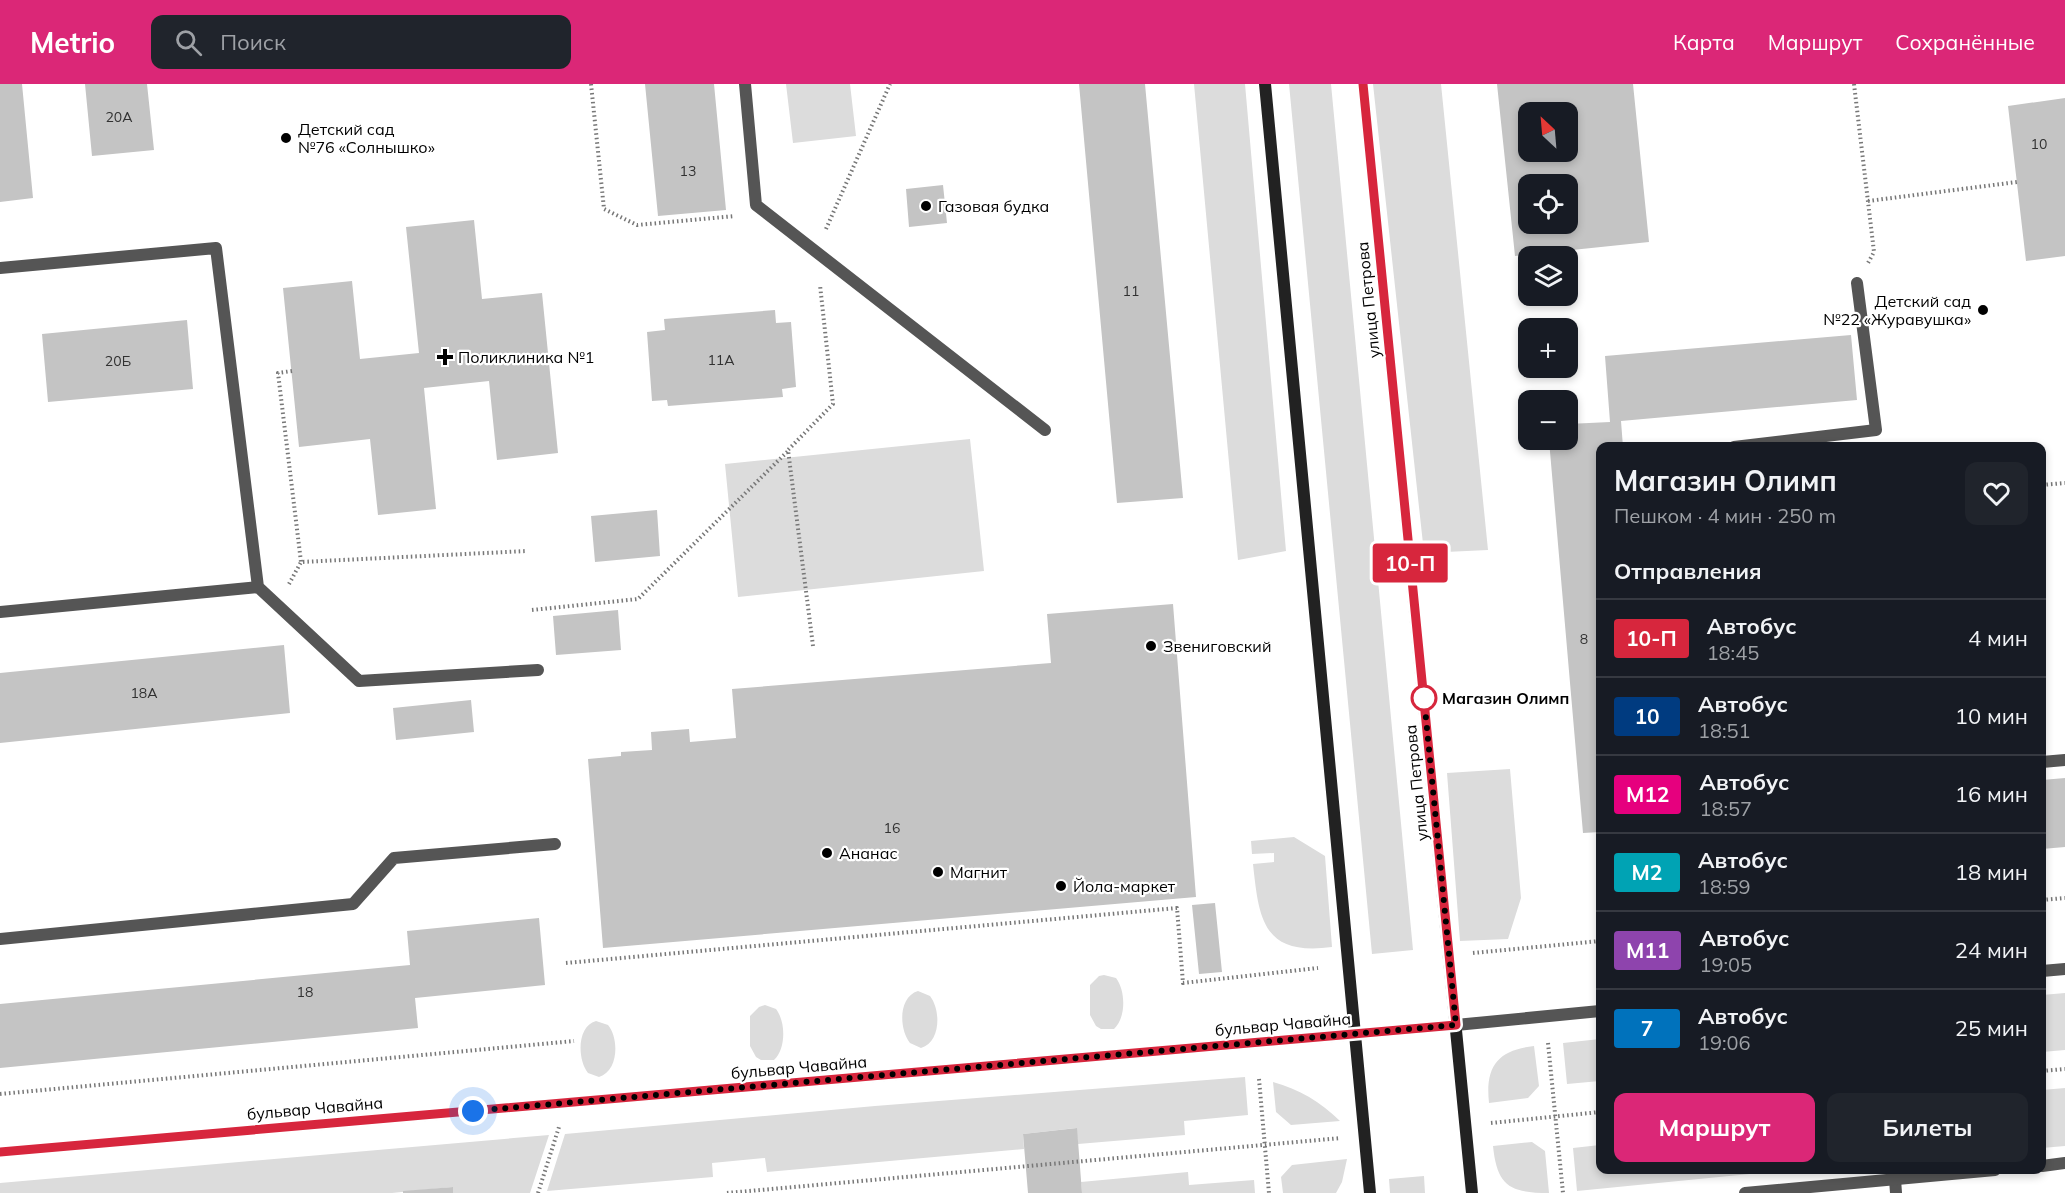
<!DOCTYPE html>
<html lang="ru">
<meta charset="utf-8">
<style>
:root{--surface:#171b24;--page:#20242c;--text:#f1f3f6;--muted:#9ea1a6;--line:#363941;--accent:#db2777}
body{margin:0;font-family:Mulish,sans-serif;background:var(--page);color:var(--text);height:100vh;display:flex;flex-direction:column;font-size:22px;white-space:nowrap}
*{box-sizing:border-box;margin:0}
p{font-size:20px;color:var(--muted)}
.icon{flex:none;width:33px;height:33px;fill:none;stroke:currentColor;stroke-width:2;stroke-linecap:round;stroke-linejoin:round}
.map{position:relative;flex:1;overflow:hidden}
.panel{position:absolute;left:1596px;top:358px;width:450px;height:732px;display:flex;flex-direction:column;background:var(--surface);border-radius:12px;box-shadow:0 3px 9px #0003}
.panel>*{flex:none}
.badge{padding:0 12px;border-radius:4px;font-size:21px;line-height:39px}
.needle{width:39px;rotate:334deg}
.buttons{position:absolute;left:1518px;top:18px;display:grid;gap:12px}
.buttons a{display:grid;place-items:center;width:60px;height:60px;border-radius:12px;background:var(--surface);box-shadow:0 3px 9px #0003;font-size:30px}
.you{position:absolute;width:30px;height:30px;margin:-15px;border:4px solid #fff;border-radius:50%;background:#1a73e8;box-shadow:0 0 0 9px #1a73e833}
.map>.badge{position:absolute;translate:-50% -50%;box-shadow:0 0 0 3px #fff}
h2{padding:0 18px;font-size:22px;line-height:54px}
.round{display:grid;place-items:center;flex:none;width:63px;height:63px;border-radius:12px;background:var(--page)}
.overview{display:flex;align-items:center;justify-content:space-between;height:102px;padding:0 18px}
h1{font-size:28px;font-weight:700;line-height:45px}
.action{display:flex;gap:12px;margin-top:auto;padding:12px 18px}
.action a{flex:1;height:69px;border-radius:12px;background:var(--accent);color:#fff;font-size:24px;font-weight:700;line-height:69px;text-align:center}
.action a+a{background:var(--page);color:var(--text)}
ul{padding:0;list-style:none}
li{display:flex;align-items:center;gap:18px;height:78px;padding:0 18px;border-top:2px solid var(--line)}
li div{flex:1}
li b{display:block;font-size:22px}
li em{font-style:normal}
li .badge{min-width:66px;font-weight:700;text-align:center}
header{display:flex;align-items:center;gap:36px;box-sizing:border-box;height:84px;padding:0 30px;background:var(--accent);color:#fff}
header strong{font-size:28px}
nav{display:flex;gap:33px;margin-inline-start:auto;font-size:21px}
.search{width:420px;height:54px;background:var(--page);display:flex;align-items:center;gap:15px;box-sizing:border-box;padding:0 21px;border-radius:12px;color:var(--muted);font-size:22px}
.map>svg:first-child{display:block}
.green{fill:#dcdcdc}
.building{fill:#c4c4c4;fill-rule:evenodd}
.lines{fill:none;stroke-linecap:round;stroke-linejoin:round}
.path{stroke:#777;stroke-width:4;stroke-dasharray:1.5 3;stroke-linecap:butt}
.service{stroke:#555;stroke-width:12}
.minor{stroke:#555;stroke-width:12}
.tertiary{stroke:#555;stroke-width:12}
.secondary{stroke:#222;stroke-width:12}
.line-casing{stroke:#fff;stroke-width:14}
.line{stroke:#d7263d;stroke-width:9}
.walk{stroke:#000;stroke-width:6;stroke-dasharray:0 10.8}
.poi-dot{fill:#000;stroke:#fff;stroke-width:2}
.stop-dot{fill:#fff;stroke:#d7263d;stroke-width:3}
.labels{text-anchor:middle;stroke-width:4.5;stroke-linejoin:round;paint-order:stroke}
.number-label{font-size:14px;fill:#313131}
.poi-label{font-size:16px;fill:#000;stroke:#fff;text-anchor:start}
.street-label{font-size:16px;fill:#000;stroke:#fff}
.stop-label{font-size:16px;font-weight:bold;fill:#000;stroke:#fff;text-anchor:start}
</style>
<header>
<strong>Metrio</strong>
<div class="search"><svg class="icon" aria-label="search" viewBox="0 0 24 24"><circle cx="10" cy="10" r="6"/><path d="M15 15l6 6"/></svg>Поиск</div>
<nav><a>Карта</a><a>Маршрут</a><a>Сохранённые</a></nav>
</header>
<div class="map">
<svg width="2065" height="1109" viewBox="0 0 2065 1109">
<rect width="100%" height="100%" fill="#fff"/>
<path class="green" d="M786 0H850L856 52 793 59Z
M1194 0H1245L1286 467 1238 476Z
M1289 0H1331L1413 866 1372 870Z
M1373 0H1441L1488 466 1424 469Z
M970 355 984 487 738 513 725 380Z
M1510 685 1521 814 1508 855 1460 857 1447 689Z
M1294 753 1325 772 1332 863C1263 872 1259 836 1253 780L1274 778V769L1252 770 1251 757Z
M1104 891 1116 894C1126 907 1126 934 1114 945H1101L1096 942 1090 931V901L1099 892Z
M918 907 930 912C941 926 941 958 921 964L910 959C899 945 898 913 918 907Z
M2065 909V966L2042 968V911Z
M765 921 776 925C786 938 786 965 774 976H761L756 973 750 962V932L759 923Z
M596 937 608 941C619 954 619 987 599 993L588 989C577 975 577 942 596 937Z
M1600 955V997L1567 1000 1563 959Z
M1534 962 1539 1002 1528 1014 1489 1019C1485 982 1498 966 1534 962Z
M1245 993 1248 1031 1184 1037 1185 1051 1078 1060 1076 1044 1023 1050 1024 1065 767 1088 765 1074 712 1079 713 1093 547 1107 565 1050 875 1022Z
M1273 998C1299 1005 1321 1018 1340 1037L1291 1041 1276 1028Z
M2065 1004V1062L2042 1064V1006Z
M549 1051 530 1109H453L452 1103 392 1109H0V1099Z
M1532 1058 1545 1067 1549 1109C1510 1109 1497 1102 1493 1062Z
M1600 1061V1086H1790L1577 1107 1573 1064Z
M1347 1075 1342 1098 1336 1109H1283L1281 1093 1292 1081Z
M1188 1088 1189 1101 1254 1096 1255 1109H1082L1081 1098Z
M1424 1092 1425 1109H1390L1389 1095Z"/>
<path class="building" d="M0 0H22L33 114 0 118Z
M85 0H147L154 66 92 72Z
M645 0H714L726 126 658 132Z
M1079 0H1145L1183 414 1117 419Z
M1497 0H1633L1649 158 1515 172ZM1528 28H1568V68H1528ZM1528 100H1568V140H1528Z
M2065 14V172L2026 177 2008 22Z
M943 101 947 139 909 143 906 105Z
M474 136 482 215 542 209 558 369 497 376 489 297 424 304 436 425 378 431 370 355 299 363 283 204 352 197 360 275 419 269 406 143Z
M775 226 776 239 791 238 796 303 782 305 783 313 668 322 667 316 652 317 647 248 665 246 664 235Z
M187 236 193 305 48 318 42 250Z
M1851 251 1857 316 1621 337 1623 363H1600V748L1583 749 1549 356H1568V340L1610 338 1605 272Z
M657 426 660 472 595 478 591 432Z
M1173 520 1196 813 603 864 588 675 621 672V668L652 666 651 648 689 645 690 658 736 654 732 605 1051 579 1047 530Z
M618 526 621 566 556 571 553 532Z
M284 561 290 629 0 659V589Z
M471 616 474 648 396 656 393 624Z
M2065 694V763L2042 765V696Z
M1215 819 1222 888 1199 890 1192 821Z
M539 834 545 901 415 914 418 944 0 984V920L410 881 407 847Z
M1077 1044 1082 1109H1028L1023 1050Z
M453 1103V1109H403V1107Z"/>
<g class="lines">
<path class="path" d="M591 0 604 125 637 141 735 132
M1854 0 1874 168 1868 179
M1868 117 2017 98
M826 145 890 0
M292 287 278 289 301 478
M2042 401 2065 399
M289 500 301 478 527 467
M532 526 638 515 788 367
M813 562 788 366 833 320 820 201
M2042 816 2065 814
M1473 869 1600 857
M566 879 1177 824 1183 899 1318 884
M1548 959 1563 1109
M2042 987 2065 985
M1259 995 1269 1109
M0 1010 574 957
M1491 1039 1600 1028
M538 1109 559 1043
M727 1109 1341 1054"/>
<path class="service" d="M745 0 756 121 1045 346
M0 184 216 164 258 503 359 597 538 586
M1734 363 1876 346 1857 199
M0 528 258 503
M2042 678 2065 676
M0 855 353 820 394 774 555 760
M1895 1095 1896 1109"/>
<path class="minor" d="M2042 1082 2065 1079
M1745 1109 1995 1086"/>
<path class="tertiary" d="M2042 887 2065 885
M1456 941 1600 927
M0 1068 1356 950"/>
<path class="secondary" d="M1265 0 1370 1109
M1363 0 1472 1109
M1356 950 1456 941"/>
</g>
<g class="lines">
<g class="line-casing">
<path id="line" d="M0 1068 1456 941 1363 0"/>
</g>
<use href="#line" class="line"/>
<path class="walk" d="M473 1027 1456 941 1424 614"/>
</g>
<g class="poi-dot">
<circle cx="286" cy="54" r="6"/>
<circle cx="926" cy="122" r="6"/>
<circle cx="1983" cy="226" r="6"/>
<path d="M442 264h6v6h6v6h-6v6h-6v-6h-6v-6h6z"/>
<circle cx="1151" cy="562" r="6"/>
<circle cx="827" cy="769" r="6"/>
<circle cx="938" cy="788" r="6"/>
<circle cx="1061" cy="802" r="6"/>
</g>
<circle class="stop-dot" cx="1424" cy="614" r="12"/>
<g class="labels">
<g class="number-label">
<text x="119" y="38">20А</text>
<text x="2039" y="65">10</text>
<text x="688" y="92">13</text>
<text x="1131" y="212">11</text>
<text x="721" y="281">11А</text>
<text x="118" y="282">20Б</text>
<text x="1584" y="560">8</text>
<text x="144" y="614">18А</text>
<text x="892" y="749">16</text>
<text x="305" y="913">18</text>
</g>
<g class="poi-label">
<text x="298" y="51">Детский сад<tspan x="298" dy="18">№76 «Солнышко»</tspan></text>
<text x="938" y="128">Газовая будка</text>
<text x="1971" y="223" text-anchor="end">Детский сад<tspan x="1971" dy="18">№22 «Журавушка»</tspan></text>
<text x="458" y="279">Поликлиника №1</text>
<text x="1163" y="568">Звениговский</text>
<text x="839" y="775">Ананас</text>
<text x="950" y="794">Магнит</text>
<text x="1073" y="808">Йола-маркет</text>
</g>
<g class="street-label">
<text transform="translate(1368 216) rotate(-96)" y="6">улица Петрова</text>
<text transform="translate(1416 699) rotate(-96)" y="6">улица Петрова</text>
<text transform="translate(1283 940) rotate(-5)" y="6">бульвар Чавайна</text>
<text transform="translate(799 983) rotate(-5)" y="6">бульвар Чавайна</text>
<text transform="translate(315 1024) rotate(-5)" y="6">бульвар Чавайна</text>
</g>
<g class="stop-label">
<text x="1442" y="620">Магазин Олимп</text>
</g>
</g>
</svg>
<div class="buttons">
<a><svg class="needle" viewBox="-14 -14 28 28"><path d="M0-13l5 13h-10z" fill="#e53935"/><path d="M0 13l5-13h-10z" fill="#9ea1a6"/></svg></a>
<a><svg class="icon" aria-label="locate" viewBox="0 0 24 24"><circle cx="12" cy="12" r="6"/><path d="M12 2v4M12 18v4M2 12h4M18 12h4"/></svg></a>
<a><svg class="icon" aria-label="layers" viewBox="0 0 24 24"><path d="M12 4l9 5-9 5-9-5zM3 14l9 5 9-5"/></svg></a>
<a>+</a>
<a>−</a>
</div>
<div class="you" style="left:473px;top:1027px"></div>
<b class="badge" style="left:1410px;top:479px;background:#d7263d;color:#fff">10-П</b>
<section class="panel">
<div class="overview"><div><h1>Магазин Олимп</h1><p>Пешком · 4 мин · 250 m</p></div><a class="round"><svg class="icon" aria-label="heart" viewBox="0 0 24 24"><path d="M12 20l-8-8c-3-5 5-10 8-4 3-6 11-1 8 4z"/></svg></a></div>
<h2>Отправления</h2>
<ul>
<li><span class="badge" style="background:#d7263d;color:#fff">10-П</span><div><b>Автобус</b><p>18:45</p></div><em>4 мин</em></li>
<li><span class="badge" style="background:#003b80;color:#fff">10</span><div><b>Автобус</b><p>18:51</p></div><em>10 мин</em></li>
<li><span class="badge" style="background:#e6007e;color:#fff">М12</span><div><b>Автобус</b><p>18:57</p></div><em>16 мин</em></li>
<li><span class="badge" style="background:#00a3b4;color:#fff">М2</span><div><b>Автобус</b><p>18:59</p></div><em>18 мин</em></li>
<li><span class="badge" style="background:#8e44ad;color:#fff">М11</span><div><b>Автобус</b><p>19:05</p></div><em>24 мин</em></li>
<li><span class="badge" style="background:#0072bc;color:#fff">7</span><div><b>Автобус</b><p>19:06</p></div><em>25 мин</em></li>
</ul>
<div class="action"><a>Маршрут</a><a>Билеты</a></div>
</section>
</div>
